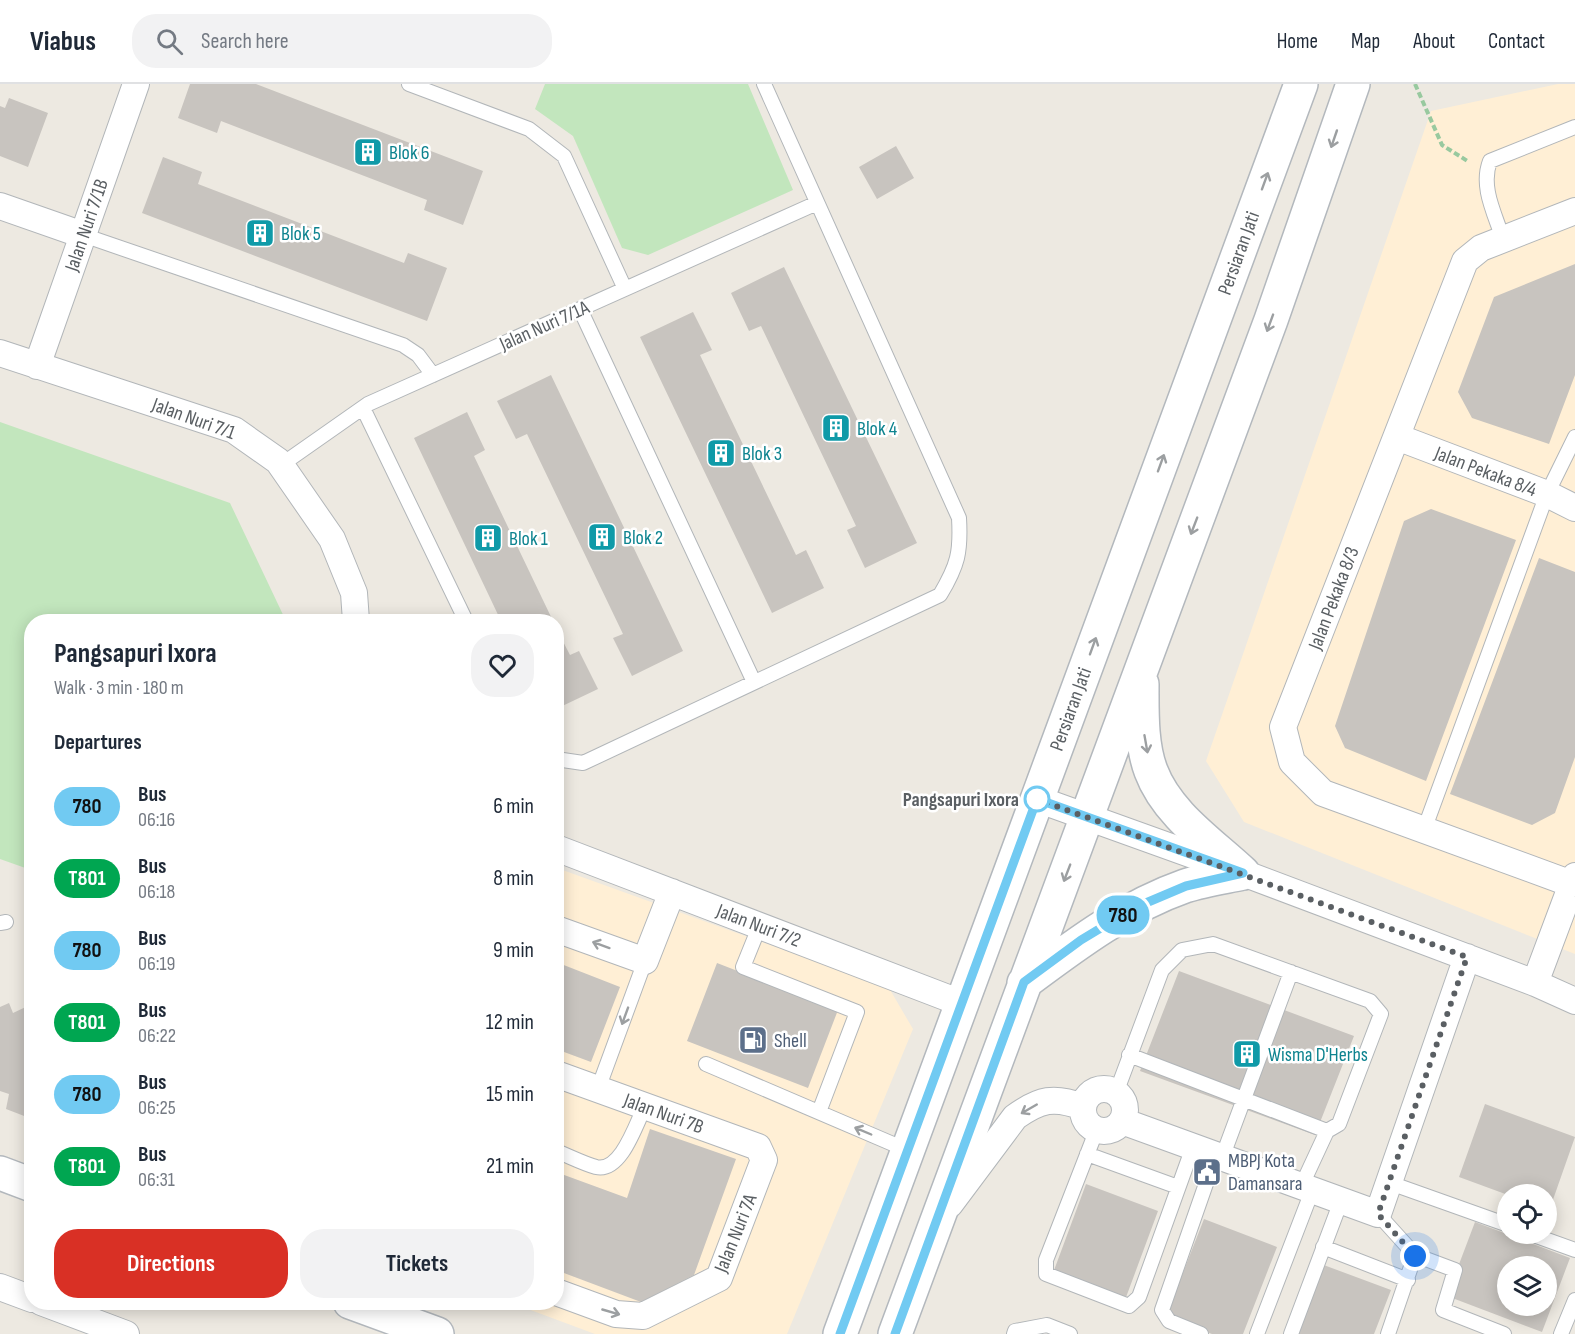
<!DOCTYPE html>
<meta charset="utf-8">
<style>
:root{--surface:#fff;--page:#f2f2f3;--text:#1f2937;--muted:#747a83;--line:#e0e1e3;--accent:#d93025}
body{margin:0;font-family:"Sofia Sans Condensed",sans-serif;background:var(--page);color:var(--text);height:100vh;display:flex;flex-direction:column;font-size:22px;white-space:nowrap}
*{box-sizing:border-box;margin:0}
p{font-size:20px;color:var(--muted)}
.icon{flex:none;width:33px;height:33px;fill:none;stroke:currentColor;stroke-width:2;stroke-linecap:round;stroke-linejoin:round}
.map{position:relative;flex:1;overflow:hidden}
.panel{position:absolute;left:24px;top:530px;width:540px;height:696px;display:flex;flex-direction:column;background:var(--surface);border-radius:24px;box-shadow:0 3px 15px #0003}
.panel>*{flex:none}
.badge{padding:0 12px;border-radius:20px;font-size:21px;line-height:39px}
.buttons{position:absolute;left:1497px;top:1100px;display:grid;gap:12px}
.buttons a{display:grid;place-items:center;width:60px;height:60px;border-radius:50%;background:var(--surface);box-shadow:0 3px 15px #0003;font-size:30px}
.you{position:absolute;width:30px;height:30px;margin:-15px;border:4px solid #fff;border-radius:50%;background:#1a73e8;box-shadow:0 0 0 9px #1a73e833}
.map>.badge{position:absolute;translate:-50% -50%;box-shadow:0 0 0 3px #fff}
h2{padding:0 30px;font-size:22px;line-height:54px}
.round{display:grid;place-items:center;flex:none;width:63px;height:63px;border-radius:24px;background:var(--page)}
.head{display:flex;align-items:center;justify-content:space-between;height:102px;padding:0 30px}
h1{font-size:28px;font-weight:700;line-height:45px}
.button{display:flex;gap:12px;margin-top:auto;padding:12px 30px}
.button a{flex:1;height:69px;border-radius:24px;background:var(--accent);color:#fff;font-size:24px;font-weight:700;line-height:69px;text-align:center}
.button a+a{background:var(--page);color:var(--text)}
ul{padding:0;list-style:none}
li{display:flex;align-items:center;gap:18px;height:72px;padding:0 30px}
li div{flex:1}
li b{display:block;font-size:22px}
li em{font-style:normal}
li .badge{min-width:66px;font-weight:700;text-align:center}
header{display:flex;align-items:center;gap:36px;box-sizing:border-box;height:84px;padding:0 30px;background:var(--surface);border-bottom:2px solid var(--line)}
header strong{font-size:28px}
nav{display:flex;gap:33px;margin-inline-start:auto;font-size:21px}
.search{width:420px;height:54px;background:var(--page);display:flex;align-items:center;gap:15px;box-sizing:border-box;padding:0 21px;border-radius:24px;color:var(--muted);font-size:22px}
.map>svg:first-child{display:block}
.commercial{fill:#ffefd5}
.green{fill:#c2e6bd}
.building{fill:#c8c4bf;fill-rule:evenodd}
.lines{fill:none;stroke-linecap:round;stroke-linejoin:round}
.lane-casing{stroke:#b2b6b9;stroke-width:16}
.street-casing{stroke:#b2b6b9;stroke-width:28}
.secondary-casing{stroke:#b3b8bd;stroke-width:36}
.path{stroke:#98c99f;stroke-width:4;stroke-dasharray:6 3;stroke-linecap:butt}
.lane{stroke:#fff;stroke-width:14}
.street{stroke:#fff;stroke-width:26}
.secondary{stroke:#fff;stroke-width:33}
.oneway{stroke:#9c9fa1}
.line-casing{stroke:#fff;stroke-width:14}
.line{stroke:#71caf2;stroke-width:9}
.walk{stroke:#5a5f63;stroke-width:6;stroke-dasharray:0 10.8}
.stop-dot{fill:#fff;stroke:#71caf2;stroke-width:3}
.labels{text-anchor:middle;stroke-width:5;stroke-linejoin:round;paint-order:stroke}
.culture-label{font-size:20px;fill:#0d838f;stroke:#fff;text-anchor:start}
.street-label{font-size:20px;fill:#5a5f63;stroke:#fff}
.stop-label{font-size:20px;font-weight:bold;fill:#5a5f63;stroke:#fff;text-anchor:end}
.service-label{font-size:20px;fill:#4e5e75;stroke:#fff;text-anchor:start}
</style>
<header>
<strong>Viabus</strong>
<div class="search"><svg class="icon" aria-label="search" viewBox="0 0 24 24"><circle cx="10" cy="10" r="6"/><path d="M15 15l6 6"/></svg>Search here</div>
<nav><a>Home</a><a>Map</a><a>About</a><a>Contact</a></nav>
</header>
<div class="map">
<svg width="1575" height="1250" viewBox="0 0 1575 1250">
<rect width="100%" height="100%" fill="#ede9e1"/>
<path class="commercial" d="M1558 0H1575V870L1244 738 1206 677 1431 27Z
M557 784 889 904 913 945 787 1250H595L509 1218H556Z"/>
<path class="green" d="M545 0H748L793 106 648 171 622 164 573 52 535 25Z
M0 338 230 419 286 537H32L31 786 0 775Z"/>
<path class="building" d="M190 0H256L483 87 463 141 424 126 427 116 221 37 217 49 178 34Z
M9 14 48 29 28 83 0 72V22L5 24Z
M896 62 914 94 877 115 859 83Z
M163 73 202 88 198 100 404 179 408 169 447 184 427 237 142 129Z
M1575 180V291L1549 360 1472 334 1458 308 1494 213Z
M784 183 917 459 865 484 847 446 856 442 761 242 749 247 731 209Z
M693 228 712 266 700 271 796 471 806 466 824 504 772 529 640 253Z
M551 291 683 567 632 592 613 554 623 550 527 350 516 355 497 317Z
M467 328 485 366 474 372 553 537H501L414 354Z
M1431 425 1516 456 1426 697 1345 664 1335 642 1404 437Z
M1539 474 1575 488V673L1555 729 1532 741 1450 710Z
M556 544 570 571 579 567 598 605 556 625Z
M556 878 620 903 591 978 556 965Z
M717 879 838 926 808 1004 687 957Z
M1179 887 1354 952 1315 1051 1140 987Z
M9 919 13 929 32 920V1035L6 1025 9 1010 0 1007V923Z
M1485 1020 1575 1053 1549 1127 1546 1126V1110L1508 1111 1459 1093Z
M650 1045 736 1075 694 1191 641 1218 556 1186V1088L627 1114Z
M1086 1100 1158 1127 1125 1216 1053 1189Z
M1204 1135 1277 1163 1243 1250H1212L1166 1232Z
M1475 1138 1570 1174 1542 1248 1447 1212ZM1508 1182H1546V1221H1508Z
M1321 1180 1391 1206 1374 1250H1295Z"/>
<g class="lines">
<g class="lane-casing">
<path id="lane" d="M409 0 529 45 564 72 625 205
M83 151 403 261 418 271 433 291
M1503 155C1495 130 1480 103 1490 77L1575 43
M580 225 754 598
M363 324 466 537
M281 381 368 320 817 119
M556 675 583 679 940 511C958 481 961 468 959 434L764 0
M1424 746 1547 410 1575 353
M0 839 6 838
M760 841 743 883 857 928 819 1028
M1129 971 1327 1047
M706 980 907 1066
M598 1005 645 877
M1116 1009 1162 886 1182 866 1213 860 1370 917 1381 930 1339 1040 1327 1047 1301 1103
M1097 1045 1046 1176V1190L1129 1222 1139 1213 1193 1063
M556 1067C569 1072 582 1079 596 1083 621 1089 636 1040 645 1022
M1087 1070 1178 1103
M1390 1099 1508 1141
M1378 1130 1415 1171 1455 1186 1443 1226 1504 1250
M1528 1149 1575 1166
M1323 1163 1408 1196
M1014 1250 1015 1247 1047 1241 1070 1250
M1201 1250 1169 1237 1162 1226 1216 1071 1222 1074 1291 888
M1257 1250 1312 1107
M1291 1250 1341 1117
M1388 1250 1415 1171
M1561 1250 1575 1216"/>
</g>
<g class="street-casing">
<path id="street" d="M0 122 83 151
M0 269 234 346 278 377 332 455 354 509 356 537
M37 282 136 0
M1397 353 1547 410 1575 424
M1037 715 1243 789 1535 899 1575 917
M556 764 961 919
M1572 800 1323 709 1292 678 1283 643 1465 177 1481 164 1575 127
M556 845 645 877 672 808
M1535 899 1575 792
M556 990 758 1063 764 1076 719 1194 643 1232 616 1230 556 1208
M1083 1026a21 21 0 1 1 42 0a21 21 0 1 1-42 0Z
M1122 1037 1378 1130 1467 873
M950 1120 1015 1033C1040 1015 1054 1012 1083 1023
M0 1203 32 1215
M41 1218 126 1250"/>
</g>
<g class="secondary-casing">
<path id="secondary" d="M1142 600C1142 628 1141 661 1151 687 1167 730 1211 759 1243 789
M1024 899C1075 861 1125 823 1185 802 1203 796 1224 793 1243 789
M0 1089 32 1101
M350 1218 437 1250
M840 1250 1301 0
M895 1250 1271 236 1353 0"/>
</g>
<path class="path" d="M1415 0 1442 61 1469 78"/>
<use href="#lane" class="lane"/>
<use href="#street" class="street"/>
<use href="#secondary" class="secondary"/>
</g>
<defs><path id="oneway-shaft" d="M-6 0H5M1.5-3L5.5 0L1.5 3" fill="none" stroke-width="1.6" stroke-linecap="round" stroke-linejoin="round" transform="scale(1.5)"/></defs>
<g class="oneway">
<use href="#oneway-shaft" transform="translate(1334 55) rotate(109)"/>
<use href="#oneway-shaft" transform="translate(1265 97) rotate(-70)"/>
<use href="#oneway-shaft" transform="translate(1270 239) rotate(110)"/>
<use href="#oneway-shaft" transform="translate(1161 379) rotate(-70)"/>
<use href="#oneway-shaft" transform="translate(1194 442) rotate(111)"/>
<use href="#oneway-shaft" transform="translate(1093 562) rotate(-70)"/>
<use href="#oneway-shaft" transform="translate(1146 660) rotate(80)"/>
<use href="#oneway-shaft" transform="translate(1067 789) rotate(111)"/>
<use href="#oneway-shaft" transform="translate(601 861) rotate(-160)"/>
<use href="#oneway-shaft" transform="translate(625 932) rotate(110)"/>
<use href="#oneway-shaft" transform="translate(1029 1025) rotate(150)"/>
<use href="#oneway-shaft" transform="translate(863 1047) rotate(-157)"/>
<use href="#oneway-shaft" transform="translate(611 1228) rotate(16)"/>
</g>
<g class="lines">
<g class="line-casing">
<path id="line" d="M840 1250 1037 715 1243 789 1186 802 1134 824 1081 856 1024 898 895 1250"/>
</g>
<use href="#line" class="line"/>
<path class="walk" d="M1037 715 1467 873 1378 1130 1415 1172"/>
</g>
<defs>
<g id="building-square" transform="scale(1.5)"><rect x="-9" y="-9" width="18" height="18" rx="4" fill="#0f9aa8" stroke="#fff"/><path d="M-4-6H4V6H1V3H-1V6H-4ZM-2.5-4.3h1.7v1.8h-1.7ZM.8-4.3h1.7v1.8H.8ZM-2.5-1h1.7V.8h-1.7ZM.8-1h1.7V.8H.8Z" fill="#fff"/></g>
<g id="fuel-square" transform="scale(1.5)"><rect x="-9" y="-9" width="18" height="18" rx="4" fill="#5c6f8a" stroke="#fff"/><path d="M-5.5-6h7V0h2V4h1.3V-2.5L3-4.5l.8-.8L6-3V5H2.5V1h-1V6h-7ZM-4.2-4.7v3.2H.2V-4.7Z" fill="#fff"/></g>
<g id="civic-square" transform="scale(1.5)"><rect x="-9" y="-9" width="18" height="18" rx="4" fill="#5c6f8a" stroke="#fff"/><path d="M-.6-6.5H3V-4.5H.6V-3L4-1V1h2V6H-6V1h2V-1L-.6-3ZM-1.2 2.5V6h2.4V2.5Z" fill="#fff"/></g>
</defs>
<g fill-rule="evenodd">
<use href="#building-square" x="368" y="68"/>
<use href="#building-square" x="260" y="149"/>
<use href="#building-square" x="836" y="344"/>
<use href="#building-square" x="721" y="369"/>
<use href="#building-square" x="602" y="453"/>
<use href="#building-square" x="488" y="454"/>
<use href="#fuel-square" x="753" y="956"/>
<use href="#building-square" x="1247" y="970"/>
<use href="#civic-square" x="1207" y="1088"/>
</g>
<circle class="stop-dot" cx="1037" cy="715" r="12"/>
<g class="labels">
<g class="culture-label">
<text x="389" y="75">Blok 6</text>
<text x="281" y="156">Blok 5</text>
<text x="857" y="351">Blok 4</text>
<text x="742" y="376">Blok 3</text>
<text x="623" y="460">Blok 2</text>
<text x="509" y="461">Blok 1</text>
<text x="1268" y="977">Wisma D'Herbs</text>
</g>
<g class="street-label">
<text transform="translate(86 141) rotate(-71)" y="7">Jalan Nuri 7/1B</text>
<text transform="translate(1238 169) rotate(-70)" y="7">Persiaran Jati</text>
<text transform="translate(544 241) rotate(-24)" y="7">Jalan Nuri 7/1A</text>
<text transform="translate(194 334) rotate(20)" y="7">Jalan Nuri 7/1</text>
<text transform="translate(1486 387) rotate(21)" y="7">Jalan Pekaka 8/4</text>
<text transform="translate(1333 514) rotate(-69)" y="7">Jalan Pekaka 8/3</text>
<text transform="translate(1070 625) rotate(-70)" y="7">Persiaran Jati</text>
<text transform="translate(759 841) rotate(21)" y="7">Jalan Nuri 7/2</text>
<text transform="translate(664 1029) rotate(20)" y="7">Jalan Nuri 7B</text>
<text transform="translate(735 1149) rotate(-68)" y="7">Jalan Nuri 7A</text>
</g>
<g class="stop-label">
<text x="1019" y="722">Pangsapuri Ixora</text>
</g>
<g class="service-label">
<text x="774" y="963">Shell</text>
<text x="1228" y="1083">MBPJ Kota<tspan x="1228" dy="23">Damansara</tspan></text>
</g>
</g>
</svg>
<div class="buttons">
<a><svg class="icon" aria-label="locate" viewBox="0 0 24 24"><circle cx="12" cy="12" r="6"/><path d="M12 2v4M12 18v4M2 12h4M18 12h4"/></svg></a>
<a><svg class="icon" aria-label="layers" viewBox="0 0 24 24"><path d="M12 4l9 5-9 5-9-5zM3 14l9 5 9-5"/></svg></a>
</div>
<div class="you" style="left:1415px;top:1172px"></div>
<b class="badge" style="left:1123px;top:831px;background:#71caf2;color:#111">780</b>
<section class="panel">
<div class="head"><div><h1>Pangsapuri Ixora</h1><p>Walk · 3 min · 180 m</p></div><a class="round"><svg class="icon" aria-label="heart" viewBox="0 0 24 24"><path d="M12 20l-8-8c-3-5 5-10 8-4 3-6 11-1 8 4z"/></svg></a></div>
<h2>Departures</h2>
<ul>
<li><span class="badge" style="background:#71caf2;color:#111">780</span><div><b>Bus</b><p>06:16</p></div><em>6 min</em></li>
<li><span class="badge" style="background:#00a651;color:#fff">T801</span><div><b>Bus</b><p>06:18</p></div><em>8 min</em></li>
<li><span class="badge" style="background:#71caf2;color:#111">780</span><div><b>Bus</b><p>06:19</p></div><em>9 min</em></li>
<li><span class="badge" style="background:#00a651;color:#fff">T801</span><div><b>Bus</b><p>06:22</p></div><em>12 min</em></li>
<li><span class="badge" style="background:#71caf2;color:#111">780</span><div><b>Bus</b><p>06:25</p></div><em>15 min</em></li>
<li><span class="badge" style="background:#00a651;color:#fff">T801</span><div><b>Bus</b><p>06:31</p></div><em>21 min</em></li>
</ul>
<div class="button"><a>Directions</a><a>Tickets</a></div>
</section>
</div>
